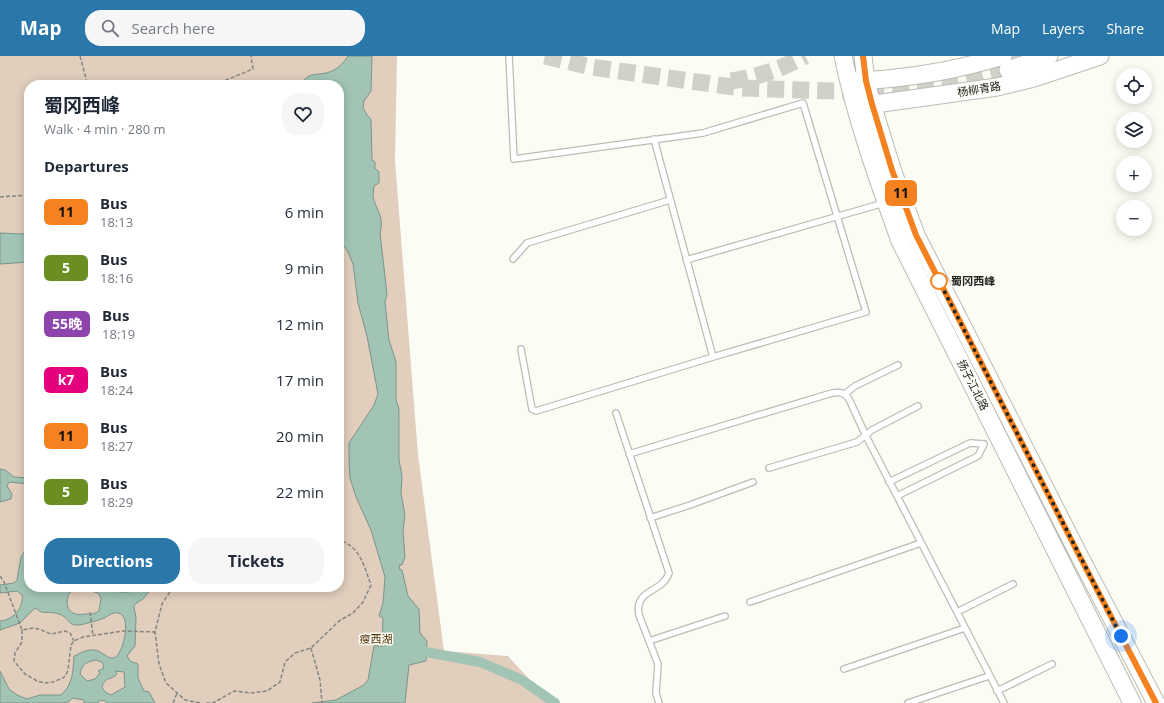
<!DOCTYPE html>
<meta charset="utf-8">
<style>
:root{--surface:#fff;--page:#f6f6f7;--text:#1f2937;--muted:#747a83;--accent:#2a77aa}
body{margin:0;font-family:"Open Sans","Noto Sans SC",sans-serif;background:var(--page);color:var(--text);height:100vh;display:flex;flex-direction:column;font-size:15px;white-space:nowrap}
*{box-sizing:border-box;margin:0}
p{font-size:13px;color:var(--muted)}
.icon{flex:none;width:22px;height:22px;fill:none;stroke:currentColor;stroke-width:2;stroke-linecap:round;stroke-linejoin:round}
.map{position:relative;flex:1;overflow:hidden}
.details{position:absolute;left:24px;top:24px;width:320px;height:512px;display:flex;flex-direction:column;background:var(--surface);border-radius:16px;box-shadow:0 2px 10px #0003}
.details>*{flex:none}
.badge{padding:0 8px;border-radius:6px;font-size:14px;line-height:26px}
.fabs{position:absolute;left:1116px;top:12px;display:grid;gap:8px}
.fabs a{display:grid;place-items:center;width:36px;height:36px;border-radius:50%;background:var(--surface);box-shadow:0 2px 10px #0003;font-size:20px}
.you{position:absolute;width:20px;height:20px;margin:-10px;border:3px solid #fff;border-radius:50%;background:#1a73e8;box-shadow:0 0 0 6px #1a73e833}
.map>.badge{position:absolute;translate:-50% -50%;box-shadow:0 0 0 2px #fff}
h2{padding:0 20px;font-size:15px;line-height:36px}
.round{display:grid;place-items:center;flex:none;width:42px;height:42px;border-radius:16px;background:var(--page)}
.summary{display:flex;align-items:center;justify-content:space-between;height:68px;padding:0 20px}
h1{font-size:19px;font-weight:700;line-height:30px}
.cta{display:flex;gap:8px;margin-top:auto;padding:8px 20px}
.cta a{flex:1;height:46px;border-radius:16px;background:var(--accent);color:#fff;font-size:16px;font-weight:700;line-height:46px;text-align:center}
.cta a+a{background:var(--page);color:var(--text)}
ul{padding:0;list-style:none}
li{display:flex;align-items:center;gap:12px;height:56px;padding:0 20px}
li div{flex:1}
li b{display:block;font-size:15px}
li em{font-style:normal}
li .badge{min-width:44px;font-weight:700;text-align:center}
header{display:flex;align-items:center;gap:24px;box-sizing:border-box;height:56px;padding:0 20px;background:var(--accent);color:#fff}
header strong{font-size:19px}
nav{display:flex;gap:22px;margin-inline-start:auto;font-size:14px}
.search{width:280px;height:36px;background:var(--page);display:flex;align-items:center;gap:10px;box-sizing:border-box;padding:0 14px;border-radius:16px;color:var(--muted);font-size:15px}
.map>svg:first-child{display:block}
.green{fill:#e1cebd;fill-rule:evenodd}
.water{fill:#a2c4b5;stroke:#7c9489;fill-rule:evenodd}
.lines{fill:none;stroke-linecap:round;stroke-linejoin:round}
.canal{stroke:#a2c4b5;stroke-width:10}
.primary-tunnel{stroke:#d0d2ca;stroke-width:17;stroke-dasharray:17 8;stroke-linecap:butt}
.service-casing{stroke:#bbbcb4;stroke-width:8}
.primary-casing{stroke:#bbbcb4;stroke-width:19}
.path{stroke:#858681;stroke-width:1.5;stroke-dasharray:4 2;stroke-linecap:butt}
.service{stroke:#fff;stroke-width:5.5}
.primary{stroke:#fff;stroke-width:17}
.line-casing{stroke:#fff;stroke-width:9}
.line{stroke:#f58220;stroke-width:6}
.walk{stroke:#242421;stroke-width:4;stroke-dasharray:0 7.2}
.stop-dot{fill:#fff;stroke:#f58220;stroke-width:2}
.labels{text-anchor:middle;stroke-width:3;stroke-linejoin:round;paint-order:stroke}
.street-label{font-size:11px;fill:#242421;stroke:#fbfdf4}
.stop-label{font-size:11px;font-weight:bold;fill:#242421;stroke:#fbfdf4;text-anchor:start}
.park-label{font-size:11px;fill:#58350d;stroke:#fbfdf4}
</style>
<header>
<strong>Map</strong>
<div class="search"><svg class="icon" aria-label="search" viewBox="0 0 24 24"><circle cx="10" cy="10" r="6"/><path d="M15 15l6 6"/></svg>Search here</div>
<nav><a>Map</a><a>Layers</a><a>Share</a></nav>
</header>
<div class="map">
<svg width="1164" height="647" viewBox="0 0 1164 647">
<rect width="100%" height="100%" fill="#fbfdf4"/>
<path class="green" d="M0 0H397L395 105 418 399 444 595 508 600 551 647H0ZM29 29H339V531H29Z"/>
<path class="water" d="M348 0H372L371 35 364 45 363 52 367 59 371 63 372 104 375 106V112L379 116V127L374 130C374 133 373 137 373 140 375 153 385 160 380 177L387 238 385 246 389 284 396 306V344L399 353V404L402 420 401 437 405 459 403 475 405 501 402 509H399L400 514H402L408 540 419 553 420 577 427 585 426 605 409 609 405 647H312L336 644 364 629 368 624 374 590H382L383 562 379 560 383 547 385 521 371 474 356 441 350 422 349 406V387L374 349 378 338 367 280 358 247 353 208 347 194 339 185V29H304L305 23C312 17 317 19 326 17 336 15 343 8 348 0Z
M29 176V206L0 208V177L22 178Z
M0 413 5 414 14 421 29 422V428L9 426 7 430 12 438 11 443 0 446Z
M29 475V506C25 510 23 514 26 520L29 521V531H104L108 535 123 536H129L137 531H152L144 542 134 549V552L136 561 135 590 127 600 130 605 138 608V622L144 635 149 636 155 647H107L105 645 100 644 98 647H84V644L73 642 68 646 62 647H0V615L9 633 17 639 27 643 40 639H61C73 629 73 615 74 600 81 597 87 593 94 594 101 594 110 606 116 601 124 594 132 559 118 557 112 556 109 560 104 562 100 564 82 569 78 569 70 570 68 563 63 560 61 558 56 557 54 557 47 555 43 559 37 553L35 552 20 567 0 574V565C13 564 24 552 22 539L17 535 0 537V529L14 527 17 524 21 501 26 493 27 477ZM87 534 98 537 101 542 99 555C95 558 92 558 87 558 83 558 78 559 75 558 65 554 66 543 70 536ZM96 604 102 606 104 612 98 615 100 617 95 623 87 625 80 618C82 608 86 606 96 604ZM115 615 124 616 125 631 111 639 105 636 102 631C105 620 111 625 117 618Z"/>
<g class="lines">
<path class="canal" d="M415 594 480 606 522 624 555 647"/>
<path class="primary-tunnel" d="M545 0 591 11 740 32 834 35 895 34 957 27 1008 14
M989 10 1019 0
M731 25C758 21 781 13 805 0"/>
<g class="service-casing">
<path id="service" d="M509 0 514 103 703 77 803 47 866 256 713 301 536 355 532 353 521 293
M654 83 713 301
M513 203 527 187 670 144
M686 204 884 147
M845 338 855 330 898 309
M616 357 669 517C662 538 634 532 639 559L658 608 656 637 659 647
M629 398 832 337C840 336 844 336 849 343L866 380 1004 647
M769 412 857 386 872 374 918 350
M889 426 970 387 984 388 978 400 897 440
M650 462 690 449 753 426
M750 546 921 487
M957 556 1013 528
M649 585 725 560
M844 613 965 572
M997 635 1052 608
M908 647 989 620"/>
</g>
<g class="primary-casing">
<path id="primary" d="M843 0C856 63 878 124 900 185L1132 647
M863 0 866 25 872 48 892 113 916 179 1079 499 1156 647
M1008 14 1049 0
M856 25C906 23 955 15 1003 0
M861 50 997 31 1034 22 1100 0"/>
</g>
<path class="path" d="M80 0 86 22V29
M214 29 253 13 251 0
M0 141 29 139
M0 520 4 526 22 574 33 572 39 573 51 578 65 575 70 577 74 585
M173 531 162 548 155 576 159 608 166 627 185 644 201 647
M90 556 93 580
M22 574V586L15 597 14 605 25 618 37 625 45 627 53 626 63 622 66 619 68 614 71 589 74 585 83 581 123 575 155 576
M311 592 320 624 322 647
M173 647 177 637
M206 647H213L234 635 250 637 267 635 280 626 285 606 295 597 311 592 339 565 353 557 363 546 371 529C364 510 360 490 339 484"/>
<use href="#service" class="service"/>
<use href="#primary" class="primary"/>
</g>
<g class="lines">
<g class="line-casing">
<path id="line" d="M863 0 866 25 872 48 892 114 916 179 1079 499 1156 647"/>
</g>
<use href="#line" class="line"/>
<path class="walk" d="M939 225 937 221 1121 580"/>
</g>
<circle class="stop-dot" cx="939" cy="225" r="8"/>
<g class="labels">
<g class="street-label">
<text transform="translate(979 33) rotate(-9)" y="4">杨柳青路</text>
<text transform="translate(973 329) rotate(63)" y="4">扬子江北路</text>
</g>
<g class="stop-label">
<text x="951" y="229">蜀冈西峰</text>
</g>
<g class="park-label">
<text x="376" y="587">瘦西湖</text>
</g>
</g>
</svg>
<div class="fabs">
<a><svg class="icon" aria-label="locate" viewBox="0 0 24 24"><circle cx="12" cy="12" r="6"/><path d="M12 2v4M12 18v4M2 12h4M18 12h4"/></svg></a>
<a><svg class="icon" aria-label="layers" viewBox="0 0 24 24"><path d="M12 4l9 5-9 5-9-5zM3 14l9 5 9-5"/></svg></a>
<a>+</a>
<a>−</a>
</div>
<div class="you" style="left:1121px;top:580px"></div>
<b class="badge" style="left:901px;top:137px;background:#f58220;color:#111">11</b>
<section class="details">
<div class="summary"><div><h1>蜀冈西峰</h1><p>Walk · 4 min · 280 m</p></div><a class="round"><svg class="icon" aria-label="heart" viewBox="0 0 24 24"><path d="M12 20l-8-8c-3-5 5-10 8-4 3-6 11-1 8 4z"/></svg></a></div>
<h2>Departures</h2>
<ul>
<li><span class="badge" style="background:#f58220;color:#111">11</span><div><b>Bus</b><p>18:13</p></div><em>6 min</em></li>
<li><span class="badge" style="background:#6b8e23;color:#fff">5</span><div><b>Bus</b><p>18:16</p></div><em>9 min</em></li>
<li><span class="badge" style="background:#8e44ad;color:#fff">55晚</span><div><b>Bus</b><p>18:19</p></div><em>12 min</em></li>
<li><span class="badge" style="background:#e6007e;color:#fff">k7</span><div><b>Bus</b><p>18:24</p></div><em>17 min</em></li>
<li><span class="badge" style="background:#f58220;color:#111">11</span><div><b>Bus</b><p>18:27</p></div><em>20 min</em></li>
<li><span class="badge" style="background:#6b8e23;color:#fff">5</span><div><b>Bus</b><p>18:29</p></div><em>22 min</em></li>
</ul>
<div class="cta"><a>Directions</a><a>Tickets</a></div>
</section>
</div>
